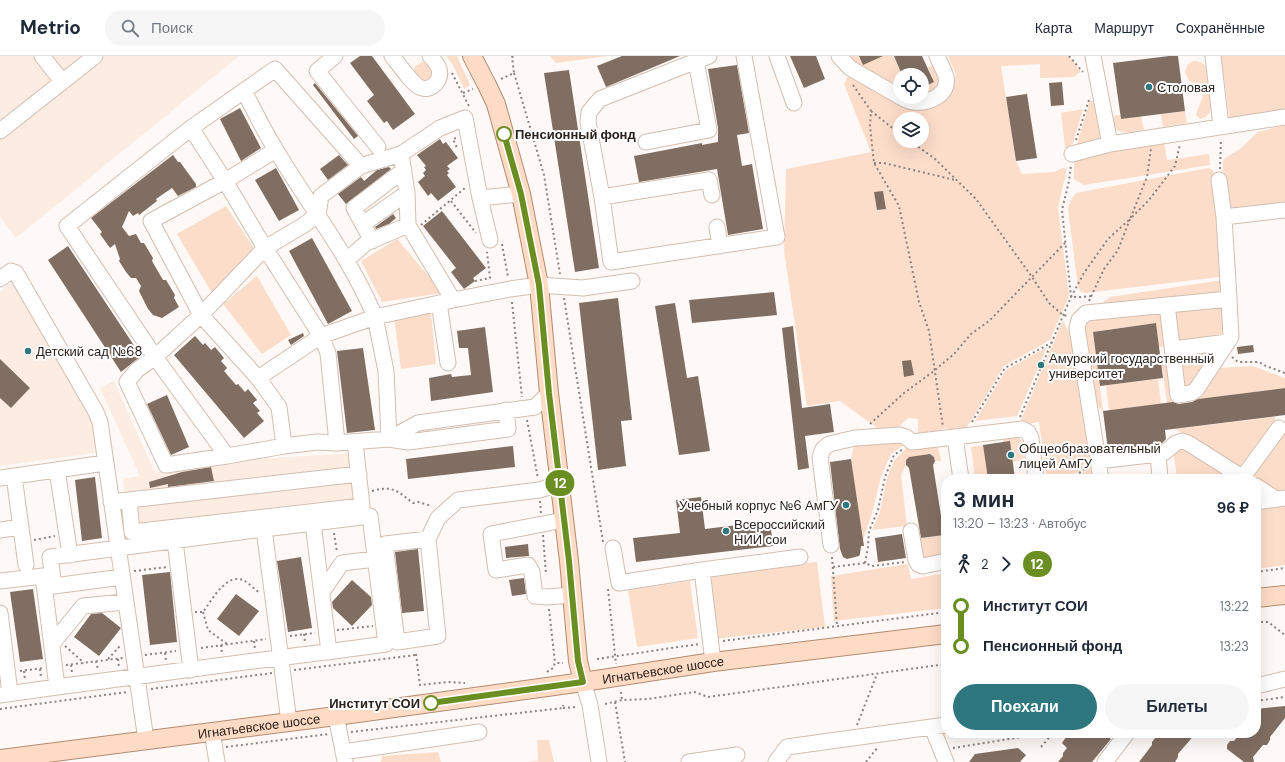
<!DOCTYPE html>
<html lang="ru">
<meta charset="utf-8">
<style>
:root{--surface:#fff;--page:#f6f6f7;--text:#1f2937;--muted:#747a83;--line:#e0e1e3;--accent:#2e777e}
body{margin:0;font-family:"DM Sans",sans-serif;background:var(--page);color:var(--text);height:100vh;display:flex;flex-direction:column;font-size:15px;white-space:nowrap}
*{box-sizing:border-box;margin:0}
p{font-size:13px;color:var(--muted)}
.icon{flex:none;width:22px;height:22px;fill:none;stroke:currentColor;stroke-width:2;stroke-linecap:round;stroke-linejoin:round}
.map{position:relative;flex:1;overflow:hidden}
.drawer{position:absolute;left:941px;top:418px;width:320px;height:264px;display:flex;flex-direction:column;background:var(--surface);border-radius:16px;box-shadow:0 4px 16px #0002}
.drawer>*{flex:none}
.badge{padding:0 8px;border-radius:13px;font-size:14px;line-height:26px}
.tools{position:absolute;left:893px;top:12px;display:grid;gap:8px}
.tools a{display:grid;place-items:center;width:36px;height:36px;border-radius:50%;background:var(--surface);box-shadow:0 4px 16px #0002;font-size:20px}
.map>.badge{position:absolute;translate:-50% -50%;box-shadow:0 0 0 2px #fff}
.legs{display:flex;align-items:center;gap:6px;height:44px;padding:0 12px;font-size:13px}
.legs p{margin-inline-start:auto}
.head{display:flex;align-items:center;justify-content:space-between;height:68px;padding:0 12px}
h1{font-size:22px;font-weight:700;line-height:30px}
.action{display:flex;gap:8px;margin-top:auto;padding:8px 12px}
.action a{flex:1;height:46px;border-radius:24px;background:var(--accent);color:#fff;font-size:16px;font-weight:700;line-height:46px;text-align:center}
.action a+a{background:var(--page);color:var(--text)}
ul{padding:0 12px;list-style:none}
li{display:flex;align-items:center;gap:14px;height:40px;font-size:15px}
li i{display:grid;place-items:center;width:6px;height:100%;margin:0 5px;background:currentColor}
li i::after{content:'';width:10px;height:10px;margin:-5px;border:3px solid;border-radius:50%;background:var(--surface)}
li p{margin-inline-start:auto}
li:first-child i{background:linear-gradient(#0000 50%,currentColor 0)}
li:last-child i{background:linear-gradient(currentColor 50%,#0000 0)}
header{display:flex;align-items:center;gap:24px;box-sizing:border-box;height:56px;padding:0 20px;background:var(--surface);border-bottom:1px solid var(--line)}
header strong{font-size:19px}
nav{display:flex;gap:22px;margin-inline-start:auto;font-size:14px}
.search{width:280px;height:36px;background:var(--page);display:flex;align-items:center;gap:10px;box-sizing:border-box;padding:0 14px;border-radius:22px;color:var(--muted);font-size:15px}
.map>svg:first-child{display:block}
.built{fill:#fdece1}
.green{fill:#fcddca;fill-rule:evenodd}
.building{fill:#806e62}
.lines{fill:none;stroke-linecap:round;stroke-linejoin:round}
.minor-casing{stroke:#d2beb1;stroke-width:17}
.major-casing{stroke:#b48b71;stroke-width:20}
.path{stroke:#8a837f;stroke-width:2;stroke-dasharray:2 3;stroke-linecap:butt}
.minor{stroke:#fff;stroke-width:15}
.major{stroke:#fedbc5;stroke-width:18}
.line-1-casing{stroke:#fff;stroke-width:9}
.line-1{stroke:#6b8e23;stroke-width:6}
.poi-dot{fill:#2e777e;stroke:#fff;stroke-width:1.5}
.stop-1-dot{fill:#fff;stroke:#6b8e23;stroke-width:2}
.labels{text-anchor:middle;stroke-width:4;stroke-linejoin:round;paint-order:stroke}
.poi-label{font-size:13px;fill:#2a221d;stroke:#fff;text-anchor:start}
.stop-label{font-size:13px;font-weight:bold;fill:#2a221d;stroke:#fff;text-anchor:start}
.street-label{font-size:13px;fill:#2a221d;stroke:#fff}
</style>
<header>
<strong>Metrio</strong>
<div class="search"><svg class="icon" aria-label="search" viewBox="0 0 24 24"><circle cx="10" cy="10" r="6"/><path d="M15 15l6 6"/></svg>Поиск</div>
<nav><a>Карта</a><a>Маршрут</a><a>Сохранённые</a></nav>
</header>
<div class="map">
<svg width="1285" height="706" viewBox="0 0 1285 706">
<rect width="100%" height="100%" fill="#fef9f7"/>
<path class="built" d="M0 0H239L16 182 0 161Z
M13 225 91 355 96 397 0 410V236Z
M114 325 155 417 214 405 359 397 365 451 130 480 123 423 140 420 100 332Z"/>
<path class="green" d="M446 0H457L470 29 464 33 453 9Z
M550 0H608L556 7Z
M848 0H894L902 19H900V36L855 9Z
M948 0H1068L1081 15 1074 21 1040 22V8L1001 10 1016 105 1022 118 1054 116 1063 112 1067 113 1058 151 1069 240 1050 284 1004 310 971 365 963 375H949L946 372 940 374 938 377 918 379V363L908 362 897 373 880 374 840 345 807 350 784 195 786 113 871 96 844 28 850 17 911 51 949 38 956 19ZM900 63H922V85H900Z
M1221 0H1285V56L1230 66Z
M1193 5C1201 5 1204 7 1208 14L1211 52C1209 59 1206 62 1200 63L1196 59C1201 42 1211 34 1189 25L1185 16 1188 8Z
M422 6H426L435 17 428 28 413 17 415 10Z
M933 9 939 24 938 35 922 41V32L934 26 928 11Z
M1095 44 1102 80 1101 84 1076 91 1090 45Z
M1083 53 1073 87 1070 91 1065 92 1061 57Z
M1185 55 1187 67 1163 71 1161 58Z
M1120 59 1121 63 1141 60 1144 74C1131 76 1123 79 1112 71L1110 60Z
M1285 69V148L1229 154 1225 150 1223 110V105L1225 102 1240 93 1258 76Z
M1164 86 1167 104 1209 98 1210 109 1084 129 1074 123V105L1088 98Z
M1208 112 1213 114 1214 120 1223 217 1219 221 1085 237 1081 236 1078 231 1068 153 1070 145 1076 137Z
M226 150 257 197 212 237 177 178Z
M397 183 443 237 382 246 361 205Z
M257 220 291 279 262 298 223 248Z
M1223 224C1223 232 1221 235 1215 239L1094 254 1110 241Z
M1224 250 1226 281 1177 286 1174 255Z
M1162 255 1169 290 1159 291 1156 267 1093 276 1103 355 1095 348 1083 270 1089 265 1094 263Z
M431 257 436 308 401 313 394 262Z
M1063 264 1075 288 1090 407 1069 423H1047L1039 366C1032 367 1026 370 1021 364Z
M1047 291 1017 360 975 365 1006 314Z
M1216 295 1190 333H1182L1178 298Z
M1171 303 1176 342 1219 312 1253 310 1285 322V332L1167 347 1161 305Z
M1158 323 1161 348 1109 355 1106 329Z
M1275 361V370L1244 411 1239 412 1175 373Z
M1280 378H1285V440L1257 424 1253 416Z
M1018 381 1022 385 1024 404 1013 406 1003 386V382Z
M896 382 904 389 891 398 881 421 872 457 863 484 851 403 854 388Z
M936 389 939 394 941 405H935L934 401 930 398 909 401 906 404V409L901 419 907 470 872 474 880 456 887 422 895 403 908 391Z
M983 389 988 423H975L971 391Z
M1186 390 1237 423H1177L1174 399 1175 395Z
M1091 411 1092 423H1074Z
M1285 446V509L1256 513V450Z
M946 477V499L926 503 922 501 915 483 944 479Z
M817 506 825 571 714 583 707 519Z
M908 508 911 523 946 517V552L834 565 831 520Z
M690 525 698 582 637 591 628 534Z
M537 684H549L554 706H527L538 705Z
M438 696 441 706H381L382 700Z"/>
<path class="building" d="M360 0H372L415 58 393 74 387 65 384 67 367 45 374 39 350 7Z
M622 0H680L606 31 597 10Z
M790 0H816L825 23 804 32Z
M859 0H883L863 9Z
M894 0H922L934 26 922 32V19H902Z
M1169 0H1178L1185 55 1121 63 1113 7Z
M737 9 749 77 737 79 742 110 752 108 763 173 728 179 717 113 639 126 634 100 702 87V89L718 86V72L708 13Z
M569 14 599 212 575 216 544 17Z
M1062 26 1064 49 1051 50 1049 27Z
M315 27 358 80 354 83 313 29Z
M1027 38 1037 102 1016 105 1006 41Z
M240 52 261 92 241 105 220 63Z
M440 83 443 88 446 86 458 102 447 110 450 113 447 115 449 117 447 119 456 131 438 145 431 137 428 140 418 126 425 120 423 117 426 114 424 111 426 110 417 99Z
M173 99 178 106H180L196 128V131L178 140 172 132 156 143 157 145 139 159 138 157 133 160 129 155 122 171 129 180 136 178 141 187H144L153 202 152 205 163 224H166L175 239 174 242 179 251 162 262 153 259 148 253 139 235 141 230 136 222H131L126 216 119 205 120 203 115 188 110 192 100 178 102 176 91 162Z
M339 99 348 109 328 124 320 113Z
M389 111 391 113 346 148 338 138 361 121 364 125 377 114Z
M276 112 299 154 279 165 255 124Z
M883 135 886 153 877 154 874 136Z
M442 155 486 212 473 222 475 225 464 233 451 216 456 212 423 170Z
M393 158 396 162 389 168 376 173 375 171Z
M312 182 352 255 328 268 289 195Z
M68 190 141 300 121 316 48 204Z
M774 236 777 259 692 267 689 244Z
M618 242 632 364 621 365 626 410 598 414 579 247Z
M675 247 687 322 698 320 710 395 679 399 655 250Z
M1156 267 1163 322 1100 330 1093 276Z
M793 270 802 352 830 348 834 376 805 380 809 412 798 414 782 272Z
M485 271 493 336 431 345 429 322 451 318 452 321 471 319 468 292H459L457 275Z
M303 277 304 280 291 289 288 284Z
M195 280 203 289 205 287 211 294 215 291 224 302 221 305 227 312 224 315 236 329 238 328 245 336 248 333 257 344 253 347 260 355 257 357 264 365 244 382 174 299Z
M1253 289 1254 296 1238 298 1237 291Z
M363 292 375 374 347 377 337 295Z
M0 303 30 332 11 352 0 342Z
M911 304 914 319 904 321 902 305Z
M1285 332V359L1165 374 1166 383 1161 388 1108 394 1103 355 1173 346 1179 348 1192 346 1198 343Z
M167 339 189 391 171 399 147 348Z
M1010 385 1015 423H988L983 389Z
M513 390 515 411 408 423 406 403Z
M930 398 934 401 935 405 933 409 944 479 921 482 909 412 906 409V404L909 401Z
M851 403 864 490H861L860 498 859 500 847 503 843 501 840 493 830 406Z
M211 411 214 425 168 431V428L150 432 149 426 182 416Z
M95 421 102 482 82 485 75 424Z
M701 441 705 473 770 465 773 490 636 506 633 482 680 477 676 444Z
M902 478 906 502 878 506 875 482Z
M528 488 529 500 506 502 505 491Z
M418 493 424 555 402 557 395 496Z
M301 501 312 572 288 576 277 505Z
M170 516 177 586 150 589 142 519Z
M524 522 526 538 512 540 509 524Z
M352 524 371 541 372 549 352 570 333 552 332 546Z
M33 533 43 603 20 606 10 536Z
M236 538 259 555 239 580 217 563Z
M102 557 121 572 99 600 74 581 91 558Z
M1285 650V662L1270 681V684L1267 689H1263L1253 701 1254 706H1244L1227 693V689L1230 685H1234L1240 677H1256V653Z
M1159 677H1196L1178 698V701L1175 706H1139L1152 689V686Z
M1105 678 1111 683 1092 706H1058L1063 700V697L1067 692 1062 687 1066 681Z
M1018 692 1026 699 1020 706H969L975 698Z"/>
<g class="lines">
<g class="minor-casing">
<path id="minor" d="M42 0 62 25
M335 0 317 15 378 91
M392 0C399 8 413 30 422 32 433 35 442 23 439 13 438 8 433 4 430 0
M709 0 600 43 589 56 588 66 602 141 611 206 777 181 744 0
M777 0 794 47
M839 0 850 12 904 43C907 44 910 46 913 46 928 48 950 39 946 21 944 14 940 7 937 0
M1093 0 1110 88
M1213 0 1221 70
M244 35C254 54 264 75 276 94 309 150 350 200 375 261L321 280 328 297 337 387 389 383 408 386 508 373 506 354
M191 72 275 13 361 110 401 98
M0 75 95 0
M646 86 709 74 696 5
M1072 98 1110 88 1285 61
M602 141 709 124 712 139
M480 142 490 184
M1224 161 1285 154
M363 168 407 137
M717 171 720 190
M372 185 354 152 404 114
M347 204 366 187 408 169
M0 223 11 215 16 217 96 356 100 366 146 684
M453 244 408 169 407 137 401 98 440 72 465 62 480 142 521 138
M439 247 448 307
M1167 249 1178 339 1191 337 1196 334 1231 281 1229 243
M1173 293 1228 286
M258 322 201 259 155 301 227 400 284 390
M549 337 535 351 418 367 389 383 386 315 375 261 453 244 510 233 539 229 583 232 632 225
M955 381 961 423
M337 387 317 386 284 390 279 351 258 322 321 280 265 192 304 169 318 158 321 140 361 110
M1158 398 1165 396 1176 387 1182 385 1188 387 1245 423
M227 400 166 409 127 326 137 314 155 301 67 170 191 72 225 125 265 192 201 259 151 165 225 125 276 94
M1098 405 1158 398 1160 423
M57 414 70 499
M14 420 26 509
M1243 421 1279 372
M0 422 105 407
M1101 423 1077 272 1079 264 1086 257 1229 243 1224 161 1219 124
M1256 430 1276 443
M129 444 359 418
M111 446 129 444 132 476 362 450 355 386
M1256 446 1285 442
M564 464 491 478 496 514 528 509 532 516 535 540 547 541 572 539
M313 467 329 596
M0 474 20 471
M911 475 916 504 918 508 923 510 946 505
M428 483 385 488 397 586 438 580 428 483 438 462 458 444 539 434 560 428
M175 485 191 614
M831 489 820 401 823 393 829 388 855 382 900 379 906 381 912 386 1022 373 1028 376 1031 382 1036 423
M613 492 619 527 702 514 713 606
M702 514 800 501
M122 521 54 530 50 501 264 473
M0 525 43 520 57 631 0 639
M322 536 342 507 375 503
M0 557 10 637
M52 588 83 550 125 546
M583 626 590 649 599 706
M1256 630 1285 623
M57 631C150 619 242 606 334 595L386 588 370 460 264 473 289 666
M336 660 345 705
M932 671 946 706
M212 676 217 706
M343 696 479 676
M689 706 737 699
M776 706 787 691 946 669
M1105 706 1127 677"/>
</g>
<g class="major-casing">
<g id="major">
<path d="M472 0 487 29 496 48 521 138 539 229 549 337 569 505 578 605 583 626"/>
<path d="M1256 542 1285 539"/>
<path id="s1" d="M0 703 336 660 583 626 713 606 946 578"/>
</g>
</g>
<path class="path" d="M1069 0 1083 16
M452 17 469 50
M514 17 544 119 560 218
M501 23 514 17 512 1 515 0
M853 29 871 55 870 70 874 107 899 150 919 246 929 275 943 371
M463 37 473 33
M871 55 900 78
M456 82 453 83 457 92
M1076 84 1089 44
M910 85 934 102 976 143 1032 221 1049 247 1063 259 1068 260
M874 107H884L955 124
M1220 113 1221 83
M451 145 476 177
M421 169 465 132
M502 188 508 221
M475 225 490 222 487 196
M1091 240 1081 241H1071L1084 217 1108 183 1130 163 1147 121 1151 93
M564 242 603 486
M1089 245 1104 213 1118 194 1130 163 1149 144 1175 110 1180 88
M512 246 522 341
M1232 301 1238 306H1259L1266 310 1285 317
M1020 361 1071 241 1062 154 1069 125 1071 109
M527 364 538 423
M972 366 1005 312 1051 287
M870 368 904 337 934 315 954 298 971 278 989 265 1065 187
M1071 423 1086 412
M372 435C393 429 397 435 413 447L418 446 432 450
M540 445 541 457
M334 477 337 496
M543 479 546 519
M34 484 55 480
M832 501 837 569
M865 507 868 491 869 475 878 454 885 421 894 399 903 393
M833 511 865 507 872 510 905 506
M134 515 167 511
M1256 516 1285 512
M608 533 616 608
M549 553 555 607
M195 556H203C212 544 227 515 245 525 250 528 255 534 260 537
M203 556 208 574 227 588
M1256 566H1268L1285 579
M337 574 373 570
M304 578 305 587
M290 580 315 577
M254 585 255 594
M723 585 946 556
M221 589 222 598
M65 590 84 607
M201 592 266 583
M165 597 166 605
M416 598 420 629 448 626 465 627
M145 599 176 595
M108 603 120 590
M118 603 119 612
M597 603 699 588
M96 605 98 614
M66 609 123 602
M71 609 72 617
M40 613 41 621
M294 614 416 599
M20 615 43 612
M24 615 25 624
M547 616 553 612 555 607H563
M151 633 272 617
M621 636 622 644
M1256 645 1285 641
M615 646 625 706
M605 648 622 644 648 643 695 636 708 641 946 608
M563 652 575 651
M0 653 127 636
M857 669 877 618
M351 676 563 652V649
M226 691 329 678
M1041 691 1053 677
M953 692 1047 677
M866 706 878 691"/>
<use href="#minor" class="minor"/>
<use href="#major" class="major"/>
</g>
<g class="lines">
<g class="line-1-casing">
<path id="line-1" d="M431 647 583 626 578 605 569 505 549 337 539 229 521 138 504 78"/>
</g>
<use href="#line-1" class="line-1"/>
</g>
<g class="poi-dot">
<circle cx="1149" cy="31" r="4"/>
<circle cx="28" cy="295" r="4"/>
<circle cx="1041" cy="309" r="4"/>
<circle cx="1011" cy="399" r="4"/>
<circle cx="846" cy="449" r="4"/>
<circle cx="726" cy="475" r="4"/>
</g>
<g class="stop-1-dot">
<circle cx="504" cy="78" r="7"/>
<circle cx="431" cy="647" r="7"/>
</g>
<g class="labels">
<g class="poi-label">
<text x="1157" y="36">Столовая</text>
<text x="36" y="300">Детский сад №68</text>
<text x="1049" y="307">Амурский государственный<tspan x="1049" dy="15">университет</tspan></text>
<text x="1019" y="397">Общеобразовательный<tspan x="1019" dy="15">лицей АмГУ</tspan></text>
<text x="838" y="454" text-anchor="end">Учебный корпус №6 АмГУ</text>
<text x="734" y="473">Всероссийский<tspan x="734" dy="15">НИИ сои</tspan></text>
</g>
<g class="stop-label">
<text x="515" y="83">Пенсионный фонд</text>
<text x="420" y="652" text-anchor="end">Институт СОИ</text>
</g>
<g class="street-label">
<text dy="5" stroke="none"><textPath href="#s1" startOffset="669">Игнатьевское шоссе</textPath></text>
<text dy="5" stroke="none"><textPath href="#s1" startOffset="261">Игнатьевское шоссе</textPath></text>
</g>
</g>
</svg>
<div class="tools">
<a><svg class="icon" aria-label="locate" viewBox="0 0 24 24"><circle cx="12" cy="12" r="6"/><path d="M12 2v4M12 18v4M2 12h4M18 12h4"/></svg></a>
<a><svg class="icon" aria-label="layers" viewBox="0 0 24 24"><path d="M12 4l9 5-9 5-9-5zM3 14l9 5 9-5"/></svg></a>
</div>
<b class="badge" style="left:560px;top:427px;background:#6b8e23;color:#fff">12</b>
<section class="drawer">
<div class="head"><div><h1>3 мин</h1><p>13:20 – 13:23 · Автобус</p></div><b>96 ₽</b></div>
<div class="legs"><svg class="icon" aria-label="walk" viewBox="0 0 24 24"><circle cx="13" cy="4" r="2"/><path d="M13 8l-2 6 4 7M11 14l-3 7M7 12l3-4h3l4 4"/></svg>2<svg class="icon" aria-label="forward" viewBox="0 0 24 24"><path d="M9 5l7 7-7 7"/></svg><b class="badge" style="background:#6b8e23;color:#fff">12</b></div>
<ul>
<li><i style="color:#6b8e23"></i><b>Институт СОИ</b><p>13:22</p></li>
<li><i style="color:#6b8e23"></i><b>Пенсионный фонд</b><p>13:23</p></li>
</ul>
<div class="action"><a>Поехали</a><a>Билеты</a></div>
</section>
</div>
